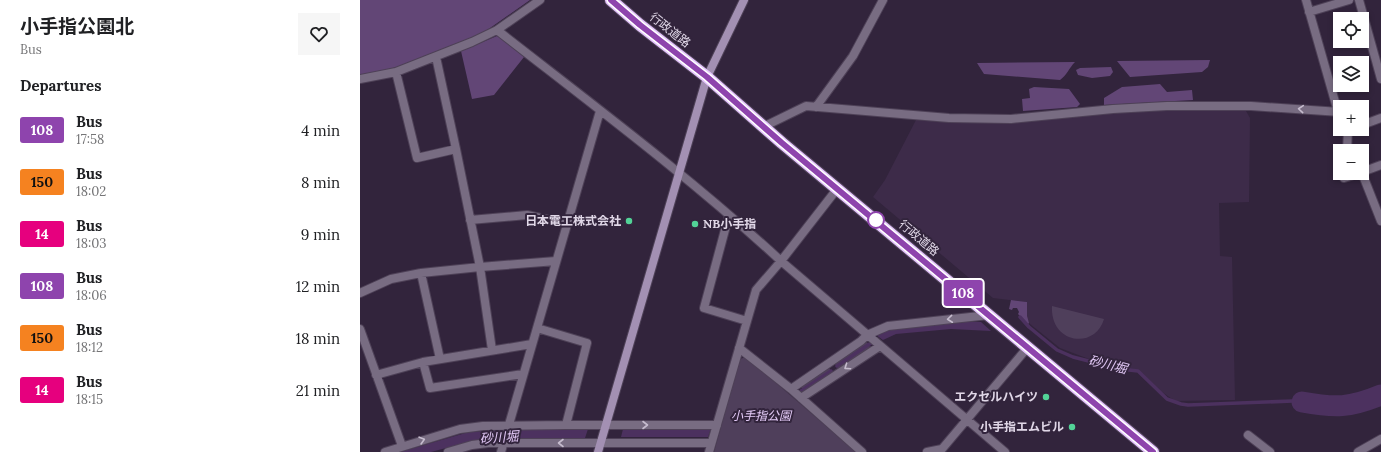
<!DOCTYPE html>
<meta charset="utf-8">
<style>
:root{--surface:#fff;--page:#f6f6f6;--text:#202124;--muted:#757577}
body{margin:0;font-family:Lora,"Noto Sans JP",serif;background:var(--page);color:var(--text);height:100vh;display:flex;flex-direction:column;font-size:15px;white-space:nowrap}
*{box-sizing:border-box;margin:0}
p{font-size:13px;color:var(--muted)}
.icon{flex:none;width:22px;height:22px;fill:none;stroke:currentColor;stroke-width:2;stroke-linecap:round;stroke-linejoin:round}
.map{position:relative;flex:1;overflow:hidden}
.side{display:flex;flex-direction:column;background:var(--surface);width:360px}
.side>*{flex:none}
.badge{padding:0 8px;border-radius:3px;font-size:14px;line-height:26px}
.tools{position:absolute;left:973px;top:12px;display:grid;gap:8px}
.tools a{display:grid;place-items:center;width:36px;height:36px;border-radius:0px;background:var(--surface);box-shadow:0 2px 6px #0003;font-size:20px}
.map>.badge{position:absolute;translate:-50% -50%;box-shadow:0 0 0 2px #fff}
h2{padding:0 20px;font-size:15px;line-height:36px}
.round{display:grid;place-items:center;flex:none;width:42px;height:42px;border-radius:0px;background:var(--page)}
.overview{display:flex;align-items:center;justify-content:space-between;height:68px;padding:0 20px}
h1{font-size:19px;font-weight:700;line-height:30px}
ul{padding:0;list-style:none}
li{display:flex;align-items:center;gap:12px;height:52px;padding:0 20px}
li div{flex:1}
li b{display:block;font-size:15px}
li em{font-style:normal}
li .badge{min-width:44px;font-weight:700;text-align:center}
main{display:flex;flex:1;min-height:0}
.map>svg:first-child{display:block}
.built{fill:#3d2b49}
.green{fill:#4f3f5b}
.forest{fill:#624676}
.water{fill:#4c315f}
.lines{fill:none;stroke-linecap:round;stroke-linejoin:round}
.stream{stroke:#4c315f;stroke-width:3.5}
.river{stroke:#4c315f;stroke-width:21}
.street-casing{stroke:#4e4157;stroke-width:10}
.secondary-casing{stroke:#4e4157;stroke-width:10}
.highway-casing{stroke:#4e4157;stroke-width:14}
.street{stroke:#786c82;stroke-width:8}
.secondary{stroke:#a390b3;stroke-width:8}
.highway{stroke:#e4c5fc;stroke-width:12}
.oneway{stroke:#c6bcce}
.line-casing{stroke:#fff;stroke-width:9}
.line{stroke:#8e44ad;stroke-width:6}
.stop-dot{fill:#fff;stroke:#8e44ad;stroke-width:2}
.poi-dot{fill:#52d397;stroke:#32243c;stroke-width:1.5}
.labels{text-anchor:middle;stroke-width:4;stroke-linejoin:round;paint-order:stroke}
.street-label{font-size:12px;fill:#e0d7e7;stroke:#32243c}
.poi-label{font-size:12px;font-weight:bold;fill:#e0d7e7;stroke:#32243c;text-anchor:end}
.park-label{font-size:12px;font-style:italic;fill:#e4cbf8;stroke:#32243c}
.water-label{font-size:13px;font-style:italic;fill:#e1c7f5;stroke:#32243c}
</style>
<main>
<section class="side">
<div class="overview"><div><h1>小手指公園北</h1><p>Bus</p></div><a class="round"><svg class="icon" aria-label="heart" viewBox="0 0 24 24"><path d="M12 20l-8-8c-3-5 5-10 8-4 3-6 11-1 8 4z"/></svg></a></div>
<h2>Departures</h2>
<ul>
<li><span class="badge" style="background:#8e44ad;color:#fff">108</span><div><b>Bus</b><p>17:58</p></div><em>4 min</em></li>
<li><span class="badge" style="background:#f58220;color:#111">150</span><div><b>Bus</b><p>18:02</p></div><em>8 min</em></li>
<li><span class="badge" style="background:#e6007e;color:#fff">14</span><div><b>Bus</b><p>18:03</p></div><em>9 min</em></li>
<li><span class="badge" style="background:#8e44ad;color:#fff">108</span><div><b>Bus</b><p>18:06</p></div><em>12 min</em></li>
<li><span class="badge" style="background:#f58220;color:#111">150</span><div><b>Bus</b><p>18:12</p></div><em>18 min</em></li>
<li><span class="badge" style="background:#e6007e;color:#fff">14</span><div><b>Bus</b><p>18:15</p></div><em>21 min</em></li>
</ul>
</section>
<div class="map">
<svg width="1021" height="452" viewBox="0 0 1021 452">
<rect width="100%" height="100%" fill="#32243c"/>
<path class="built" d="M770 110 886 111 890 118 889 202 859 203 860 256 872 257 875 400 815 401 802 392 778 370H769L729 359 700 348 670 324 667 320V302L633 298 513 197 525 180 556 120 602 123H650Z"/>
<path class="green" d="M692 306 744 319C735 350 690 344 692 306Z
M507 342 510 347 479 370 475 364Z
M386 357 496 452H354L380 359Z
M469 368 473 373 445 393 441 387Z"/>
<path class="forest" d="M0 0H170L123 33 37 67 0 76Z
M137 36 140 37 164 57 134 95 112 99 101 51Z
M850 60 848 67 842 72 770 77 757 61Z
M715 62C709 68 707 75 700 80L624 74 617 63Z
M751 67 753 72 750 76 732 78 718 75 716 70 720 68Z
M800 84 807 92 832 90 833 100 744 105V98L762 87Z
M674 87 709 89 720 104 717 107 663 111 662 99 670 98 669 89Z
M651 300 667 302V316L669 323 668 324 658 314 659 312 657 308H653L652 310 649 309Z"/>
<path class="water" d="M592 321 621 322 631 331 591 329 536 334 523 340 516 335 525 330Z
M351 428 348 437H261L263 429Z
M228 429 225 438 150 439 152 430Z
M141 430 138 439 116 440 71 452H40L109 432Z"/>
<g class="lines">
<path class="stream" d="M660 317 669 327 697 350 713 357 760 369 778 371 807 399 821 404 828 405 933 401
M477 366 511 343
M441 391 471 371"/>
<path class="river" d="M942 402C975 408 990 408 1021 395"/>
<g class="street-casing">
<path id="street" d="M946 0 978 112
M999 0 1021 79
M949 12 989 0
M137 30C233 105 331 178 421 261L645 452
M76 57 96 149 120 267 132 350
M36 72 57 158 96 149
M0 79 36 72 112 42 137 30 180 0
M456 107 493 56 523 0
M1002 125 1021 118
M403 127 446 106 589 118 651 119 753 109 807 106H891L980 112
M987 151 988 129
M1002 172 1021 165
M985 173 984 178 1000 173
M1002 173 1021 221
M369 215 344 308 387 321
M110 220 167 215 207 224
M61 273 80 359
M0 293 31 279 61 273 120 267 196 261
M177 328 227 343 206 425
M0 329 42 446
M379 348 431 389 502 452
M63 362 70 388 163 374
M16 375 63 362 172 344
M431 389 501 341 507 335 528 326 629 315
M441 398 520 346
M888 435 910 452
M25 452 100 429 123 426 206 425H357
M88 452 112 445 128 443H351
M141 452 240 111
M349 452 396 290 421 261 477 189
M567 452 582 449 668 347
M998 452 1021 439"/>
</g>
<g class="secondary-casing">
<path id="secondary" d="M238 452 347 77 384 0"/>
</g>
<g class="highway-casing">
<path id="highway" d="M251 0 280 25 347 77 422 143 793 452"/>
</g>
<use href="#street" class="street"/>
<use href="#secondary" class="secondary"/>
<use href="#highway" class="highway"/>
</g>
<defs><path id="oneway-chevron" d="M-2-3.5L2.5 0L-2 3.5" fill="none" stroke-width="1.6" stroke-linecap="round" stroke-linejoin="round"/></defs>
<g class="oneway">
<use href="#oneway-chevron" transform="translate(941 109) rotate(-175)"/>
<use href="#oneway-chevron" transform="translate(590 319) rotate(174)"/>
<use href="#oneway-chevron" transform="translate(487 367) rotate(146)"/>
<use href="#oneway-chevron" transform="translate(285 425)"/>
<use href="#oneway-chevron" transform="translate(62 440) rotate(-16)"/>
<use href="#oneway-chevron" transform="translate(201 443) rotate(180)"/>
</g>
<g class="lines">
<g class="line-casing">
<path id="line" d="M251 0 280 25 347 77 422 143 793 452"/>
</g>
<use href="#line" class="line"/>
</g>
<circle class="stop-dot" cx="516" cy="220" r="8"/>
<g class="poi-dot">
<circle cx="269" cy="221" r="4"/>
<circle cx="335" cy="224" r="4"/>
<circle cx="686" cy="397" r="4"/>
<circle cx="712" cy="427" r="4"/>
</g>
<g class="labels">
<g class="street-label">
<text transform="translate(310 30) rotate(38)" y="4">行政道路</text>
<text transform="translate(559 238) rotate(40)" y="4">行政道路</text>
</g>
<g class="poi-label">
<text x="261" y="225">日本電工株式会社</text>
<text x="343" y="228" text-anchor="start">NB小手指</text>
<text x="678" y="401">エクセルハイツ</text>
<text x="704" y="431">小手指エムビル</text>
</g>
<g class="park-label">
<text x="401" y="420">小手指公園</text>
</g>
<g class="water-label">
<text transform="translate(748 364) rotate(14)" y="5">砂川堀</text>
<text transform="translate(139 437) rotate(-4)" y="5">砂川堀</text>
</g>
</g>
</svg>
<div class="tools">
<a><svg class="icon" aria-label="locate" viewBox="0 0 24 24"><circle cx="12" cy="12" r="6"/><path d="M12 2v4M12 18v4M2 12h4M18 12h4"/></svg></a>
<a><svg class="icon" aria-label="layers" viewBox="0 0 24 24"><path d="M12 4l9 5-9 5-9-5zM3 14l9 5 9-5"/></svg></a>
<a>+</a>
<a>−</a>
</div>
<b class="badge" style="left:603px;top:293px;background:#8e44ad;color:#fff">108</b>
</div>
</main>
